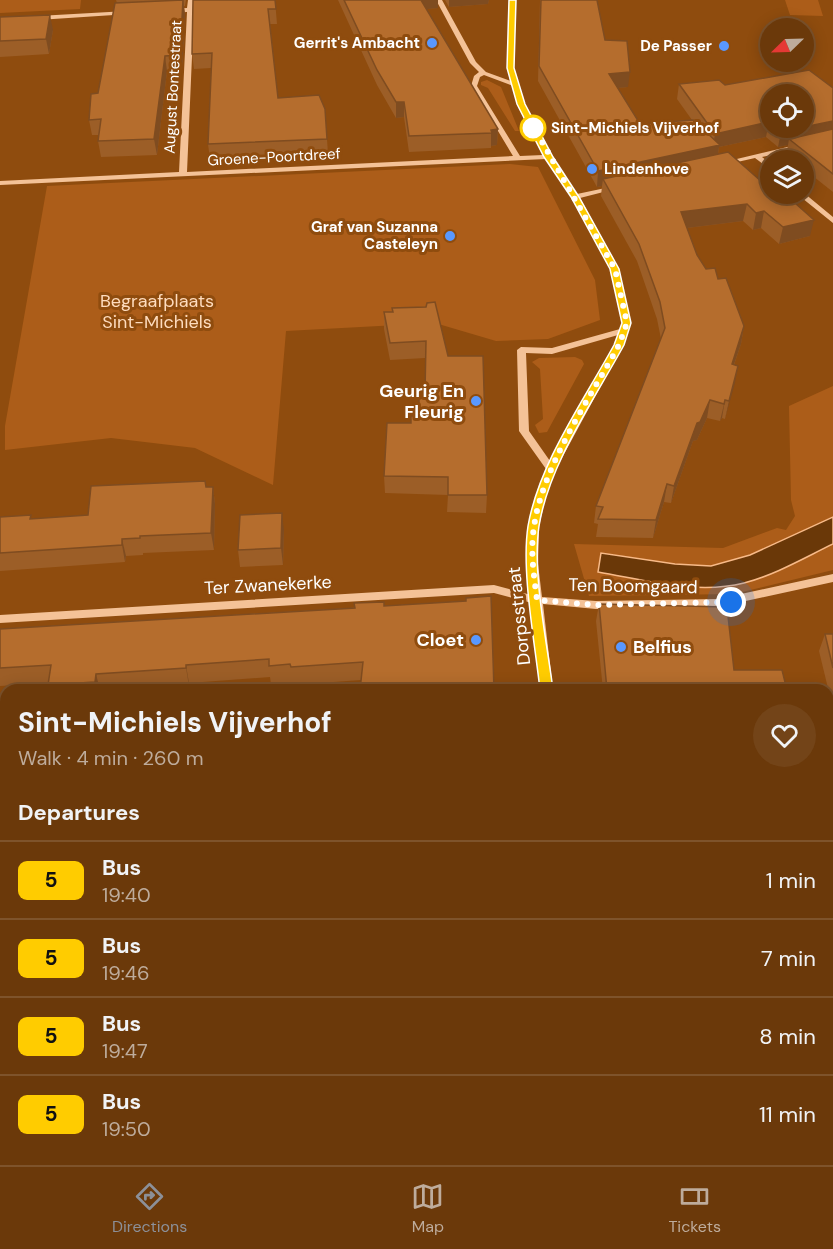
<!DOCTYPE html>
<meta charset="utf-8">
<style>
:root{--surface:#6b390a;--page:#734418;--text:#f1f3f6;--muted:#beac9c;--line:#7e532b;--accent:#8c9099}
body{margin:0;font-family:"DM Sans",sans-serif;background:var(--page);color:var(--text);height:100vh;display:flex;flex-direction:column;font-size:22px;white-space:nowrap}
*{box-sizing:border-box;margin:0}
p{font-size:20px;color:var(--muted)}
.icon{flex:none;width:33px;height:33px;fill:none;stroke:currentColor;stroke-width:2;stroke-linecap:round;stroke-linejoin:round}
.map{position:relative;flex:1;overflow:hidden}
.details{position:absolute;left:0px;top:684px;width:834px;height:482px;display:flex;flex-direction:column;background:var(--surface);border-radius:18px 18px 0 0;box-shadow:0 3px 15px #0003,0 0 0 2px var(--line)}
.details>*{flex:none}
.badge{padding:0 12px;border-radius:9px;font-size:21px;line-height:39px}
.needle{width:39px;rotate:247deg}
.buttons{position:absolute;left:760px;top:18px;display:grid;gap:12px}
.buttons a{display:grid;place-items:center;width:54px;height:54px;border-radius:50%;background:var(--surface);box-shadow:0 3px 15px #0003,0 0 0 2px var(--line);font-size:30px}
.you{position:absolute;width:30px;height:30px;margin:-15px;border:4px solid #fff;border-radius:50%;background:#1a73e8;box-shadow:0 0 0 9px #1a73e833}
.map>.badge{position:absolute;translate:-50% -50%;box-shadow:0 0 0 3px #fff}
h2{padding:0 18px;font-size:22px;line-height:54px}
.round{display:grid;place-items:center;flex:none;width:63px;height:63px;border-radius:32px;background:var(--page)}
.head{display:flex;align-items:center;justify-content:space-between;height:102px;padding:0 18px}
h1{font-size:28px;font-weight:700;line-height:45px}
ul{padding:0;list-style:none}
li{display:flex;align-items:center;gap:18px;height:78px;padding:0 18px;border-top:2px solid var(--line)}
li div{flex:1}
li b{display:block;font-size:22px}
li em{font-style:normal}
li .badge{min-width:66px;font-weight:700;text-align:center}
.menu{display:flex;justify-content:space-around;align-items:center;height:84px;border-top:2px solid var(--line);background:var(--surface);font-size:16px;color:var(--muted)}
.menu a{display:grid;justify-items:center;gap:3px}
.menu .active{color:var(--accent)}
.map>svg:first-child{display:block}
.green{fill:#ac5d19}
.water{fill:#6a3808;stroke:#f8ba88;stroke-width:1.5}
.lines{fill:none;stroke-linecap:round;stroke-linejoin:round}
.minor{fill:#f4c297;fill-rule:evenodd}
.wall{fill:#9c5e27;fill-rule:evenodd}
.shaded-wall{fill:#7f4c20}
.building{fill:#b56d2d;stroke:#7f4c20;stroke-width:1.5}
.line{fill:#fc0;stroke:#fff;stroke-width:1.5}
.walk{stroke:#fff;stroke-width:6;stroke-dasharray:0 10.8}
.poi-dot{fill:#5998ff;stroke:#8f4c0e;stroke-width:2}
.stop-dot{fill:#fff;stroke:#fc0;stroke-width:3}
.labels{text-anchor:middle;stroke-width:6;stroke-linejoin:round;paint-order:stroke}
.far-poi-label{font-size:15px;font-weight:bold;fill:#fff;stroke:#8f4c0e;text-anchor:end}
.far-street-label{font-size:15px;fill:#fff;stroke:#8f4c0e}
.far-stop-label{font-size:15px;font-weight:bold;fill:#fff;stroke:#8f4c0e;text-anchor:start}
.park-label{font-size:18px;fill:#fedcbe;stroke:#8f4c0e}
.poi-label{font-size:18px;font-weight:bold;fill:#fff;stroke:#8f4c0e;text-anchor:end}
.street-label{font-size:18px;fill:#fff;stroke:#8f4c0e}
</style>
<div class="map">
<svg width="833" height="1165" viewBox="0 0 833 1165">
<rect width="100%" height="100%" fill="#8f4c0e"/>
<path class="green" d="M0 0H81L80 9 0 13Z
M785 0H818L823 16 790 15Z
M487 80 501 87 519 131H515L488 88 481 85V82Z
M510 164 538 167 595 280 600 320 548 339 496 341 435 323 286 331 273 485 195 448 111 438 5 450V426L47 186Z
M575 357 582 360 584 364 547 432 539 433 535 425 543 419 540 369 532 362 539 358Z
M833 386V570L734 594 589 596 574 544 723 548 777 528 786 530 795 516 791 500 789 406Z"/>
<path class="water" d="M833 517V544C804 558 775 575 744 583 697 595 645 580 598 572L601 553 675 564 711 566 750 555Z"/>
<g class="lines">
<path class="minor" d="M188 0H194V10L187 172 513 156 471 86 474 76 479 72 470 63 436 0H442L476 62 486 72 511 81 508 67 510 0H516L514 67 524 104 552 157 577 194 615 186 619 188 580 198 619 269 631 323 623 345 556 469 546 495 539 527 538 564 542 597 596 601 718 599 833 574V582L718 607 596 609 543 604 553 690H541L532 603 494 593 0 623V615L494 585 531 595C526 545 528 516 546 469L519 431 517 350 521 347 552 348 620 329 623 323 611 269 571 197 546 159 0 185V181L179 172 187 12 170 13 167 11 170 9 187 8ZM484 75 513 86 518 104 543 155 520 156 477 86 480 77ZM618 335 615 345 550 461 529 431 526 353 552 354Z
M127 11 129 12V14L38 20 35 18 38 16Z
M800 144H803V148L762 157 771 164V170L755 158 724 165 720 163Z
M804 193 833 217V223L797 194Z
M6 912V924L0 925V913Z
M569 1160H583L584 1165H570Z"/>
</g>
<path class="wall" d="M116 0H186L185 6H184L185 14 182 70 167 71 157 155 101 157 98 141 99 135H92L89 120 98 93 117 3Z
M275 0 277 24H270L278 98 325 109 328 154 210 159 208 144 211 68 194 69 192 54Z
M338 0H438V8L426 9 498 129 497 145 491 146V148L409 152 404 117 396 118 377 85Z
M445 0H489L488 4 449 7Z
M540 0H597L605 40 628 87 618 88 640 124 692 120 677 99 679 84 833 88V192L804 169V160H794L786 154 788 145 778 147 766 137 719 147 718 154 810 236 779 244 761 228 753 230 743 221 687 228 697 255 706 269 718 279 744 326 741 344 734 365 738 366 725 419 722 418 720 421 707 418 697 440 693 441 671 503 664 502 653 538 596 537 598 524 594 523 596 506 661 339 657 319 637 261 601 196 602 186 597 187 538 81ZM771 94 804 128H771Z
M0 17 53 30 49 54 0 57Z
M384 312 448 356 487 495 486 513 447 512 448 495 385 493 384 476 411 423 419 416 425 392V358L390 360 384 329Z
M206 487H213L215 504 214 550 143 553V555L126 556 125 562 0 571V517L32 519 88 515Z
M284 530 283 565 240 567 238 550Z
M491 596 361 680 292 685V682L271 684 270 677 189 683V686L123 690H50L49 683 0 686V629L466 601Z
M599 604 734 670 787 690H603L596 621Z
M825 634H833V709L819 651Z
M6 806V879H0V807Z
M833 913V980L828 963V914Z
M6 954V1054L0 1055V955Z
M620 1160H828L833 1165H621Z"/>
<path class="shaded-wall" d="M183 0 185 14 182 70 180 55Z
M418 0H438V8L418 10Z
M449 0H489L488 4 449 7Z
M50 15 53 30 49 54 46 39Z
M165 56 167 71 157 155 154 139Z
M630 72 628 87 608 89 609 74Z
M396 102H404V117L396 118Z
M833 121V136L789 139 788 145 778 147 781 132Z
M769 122 766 137 719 147 717 161 603 179 602 186 597 187 598 171 713 146 715 134Z
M498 129 497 145 491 146V130Z
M747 204 743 221 679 229 681 212Z
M764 211 761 228 753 230 756 213Z
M814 220 810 236 779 244 783 227Z
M744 326 741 344 728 382 732 364Z
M738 366 735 383 725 419 729 401Z
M710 400 707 418 697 440 693 441 671 503 674 486 697 423Z
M725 400 722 418 720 421 724 404Z
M667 484 664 502 653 538 656 520Z
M213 487 215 504 214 550 211 533Z
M282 513 284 530 283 565 281 548Z
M122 539 126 556 125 562 122 545Z
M186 665 189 683V686L186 668Z
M96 674 100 690H97L95 682Z"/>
<path class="building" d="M183 0 180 55 165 56 154 139 98 141 101 119 89 120 91 94 98 93 115 3Z
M193 0H275L276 9H268L278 98 319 95 325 109 327 139 208 144 212 53 192 54Z
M344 0H421L498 129 491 130 492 133 409 136 404 102H396L377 70Z
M541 0H597L605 40 627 41 630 72 609 74 640 124 693 120 720 145 598 171 539 66Z
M50 15 46 39 0 41V17Z
M809 70 833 88V121L804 127V94H771V124L769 122 715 134 679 84 719 80 725 85Z
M775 128H802L781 132Z
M833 129V174L789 139Z
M728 152 771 190V194H775L778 197 786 195 814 220 783 227 764 211 756 213 747 204 681 212 697 255 706 269 715 268 718 279 726 278 744 326 732 364 738 366 729 401 725 400 724 404 710 400 700 422 697 423 674 486 667 484 656 520 598 519 603 507 596 506 665 328 660 302 639 244 603 179Z
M435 302 448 356H483L487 495H448V477L384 476 387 423H411V416H419V392H425L426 341 390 343 384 312H393L392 308 426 307 427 303Z
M205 481 206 487H213L211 533 140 536V538L122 539V545L0 553V517L31 515 30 519 88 515 91 486Z
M282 513 281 548 238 550 240 515Z
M491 596 494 690H360L363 662 291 667 290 664 269 666V659L186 665V668L96 674 95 682 48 685 51 665 0 668V629L355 608 354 603 384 602V606L466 601V598Z
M599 604 727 607 734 670H782L787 690H607Z
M825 634H833V668Z
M6 806V861L0 862V807Z
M833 913V942L828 926V914Z
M6 954V1038L0 1039V955Z
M828 1127 833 1146V1165H632L631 1160H828Z
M373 1160H523V1165H373Z"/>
<path class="line" d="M509 0H516L514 68 525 104 553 157 579 197 619 269 631 323 624 345C594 400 549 464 539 526 532 574 547 641 553 690L547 695 540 690C535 643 521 571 528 526 539 463 584 400 614 345L622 323 610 269 571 197 544 157 517 104 507 68Z"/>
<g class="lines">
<path class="walk" d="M533 128 530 121 615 269 627 323 619 345C590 398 542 467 534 527 530 551 534 576 537 600L596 605 731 602"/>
</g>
<g class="poi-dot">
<circle cx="432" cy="43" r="6"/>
<circle cx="724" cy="46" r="6"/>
<circle cx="592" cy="169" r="6"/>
<circle cx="450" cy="236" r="6"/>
<circle cx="476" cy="401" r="6"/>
<circle cx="476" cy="640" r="6"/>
<circle cx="621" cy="647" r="6"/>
</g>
<circle class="stop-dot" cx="533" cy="128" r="12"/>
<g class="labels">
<g class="far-poi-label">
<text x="420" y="48">Gerrit's Ambacht</text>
<text x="712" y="51">De Passer</text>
<text x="604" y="174" text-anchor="start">Lindenhove</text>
<text x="438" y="232">Graf van Suzanna<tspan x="438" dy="17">Casteleyn</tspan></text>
</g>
<g class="far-street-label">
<text transform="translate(173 87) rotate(-87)" y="5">August Bontestraat</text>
<text transform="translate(274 157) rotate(-3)" y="5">Groene-Poortdreef</text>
</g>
<g class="far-stop-label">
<text x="551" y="133">Sint-Michiels Vijverhof</text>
</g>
<g class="park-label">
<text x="157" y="307">Begraafplaats<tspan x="157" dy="21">Sint-Michiels</tspan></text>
</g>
<g class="poi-label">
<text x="464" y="397">Geurig En<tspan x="464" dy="21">Fleurig</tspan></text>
<text x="464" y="646">Cloet</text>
<text x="633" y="653" text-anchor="start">Belfius</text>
</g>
<g class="street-label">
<text transform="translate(268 585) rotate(-3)" y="6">Ter Zwanekerke</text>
<text transform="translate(633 586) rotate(1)" y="6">Ten Boomgaard</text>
<text transform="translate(519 616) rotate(-96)" y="6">Dorpsstraat</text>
</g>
</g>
</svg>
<div class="buttons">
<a><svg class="needle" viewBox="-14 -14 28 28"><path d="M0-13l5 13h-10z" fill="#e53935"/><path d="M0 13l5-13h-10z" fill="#beac9c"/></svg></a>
<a><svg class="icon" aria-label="locate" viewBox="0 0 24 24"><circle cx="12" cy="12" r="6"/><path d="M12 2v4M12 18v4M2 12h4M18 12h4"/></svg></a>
<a><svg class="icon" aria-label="layers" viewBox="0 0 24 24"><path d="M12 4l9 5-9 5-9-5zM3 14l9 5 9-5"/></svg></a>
</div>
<div class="you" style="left:731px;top:602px"></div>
<section class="details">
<div class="head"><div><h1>Sint-Michiels Vijverhof</h1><p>Walk · 4 min · 260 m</p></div><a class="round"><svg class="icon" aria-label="heart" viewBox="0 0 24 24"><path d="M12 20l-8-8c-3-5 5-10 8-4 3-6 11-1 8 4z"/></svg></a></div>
<h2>Departures</h2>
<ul>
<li><span class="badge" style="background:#fc0;color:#111">5</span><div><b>Bus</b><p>19:40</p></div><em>1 min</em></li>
<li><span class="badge" style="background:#fc0;color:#111">5</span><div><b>Bus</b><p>19:46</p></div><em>7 min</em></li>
<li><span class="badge" style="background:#fc0;color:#111">5</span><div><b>Bus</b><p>19:47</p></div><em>8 min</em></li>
<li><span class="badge" style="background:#fc0;color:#111">5</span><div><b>Bus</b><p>19:50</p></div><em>11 min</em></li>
</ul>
</section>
</div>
<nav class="menu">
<a class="active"><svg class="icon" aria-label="directions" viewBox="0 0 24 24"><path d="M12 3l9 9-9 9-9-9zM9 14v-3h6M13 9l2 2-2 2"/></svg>Directions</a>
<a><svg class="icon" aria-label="map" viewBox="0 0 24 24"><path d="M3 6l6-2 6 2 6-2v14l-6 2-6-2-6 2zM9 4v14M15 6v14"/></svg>Map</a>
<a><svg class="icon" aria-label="tickets" viewBox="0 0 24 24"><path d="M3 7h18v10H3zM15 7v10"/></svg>Tickets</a>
</nav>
